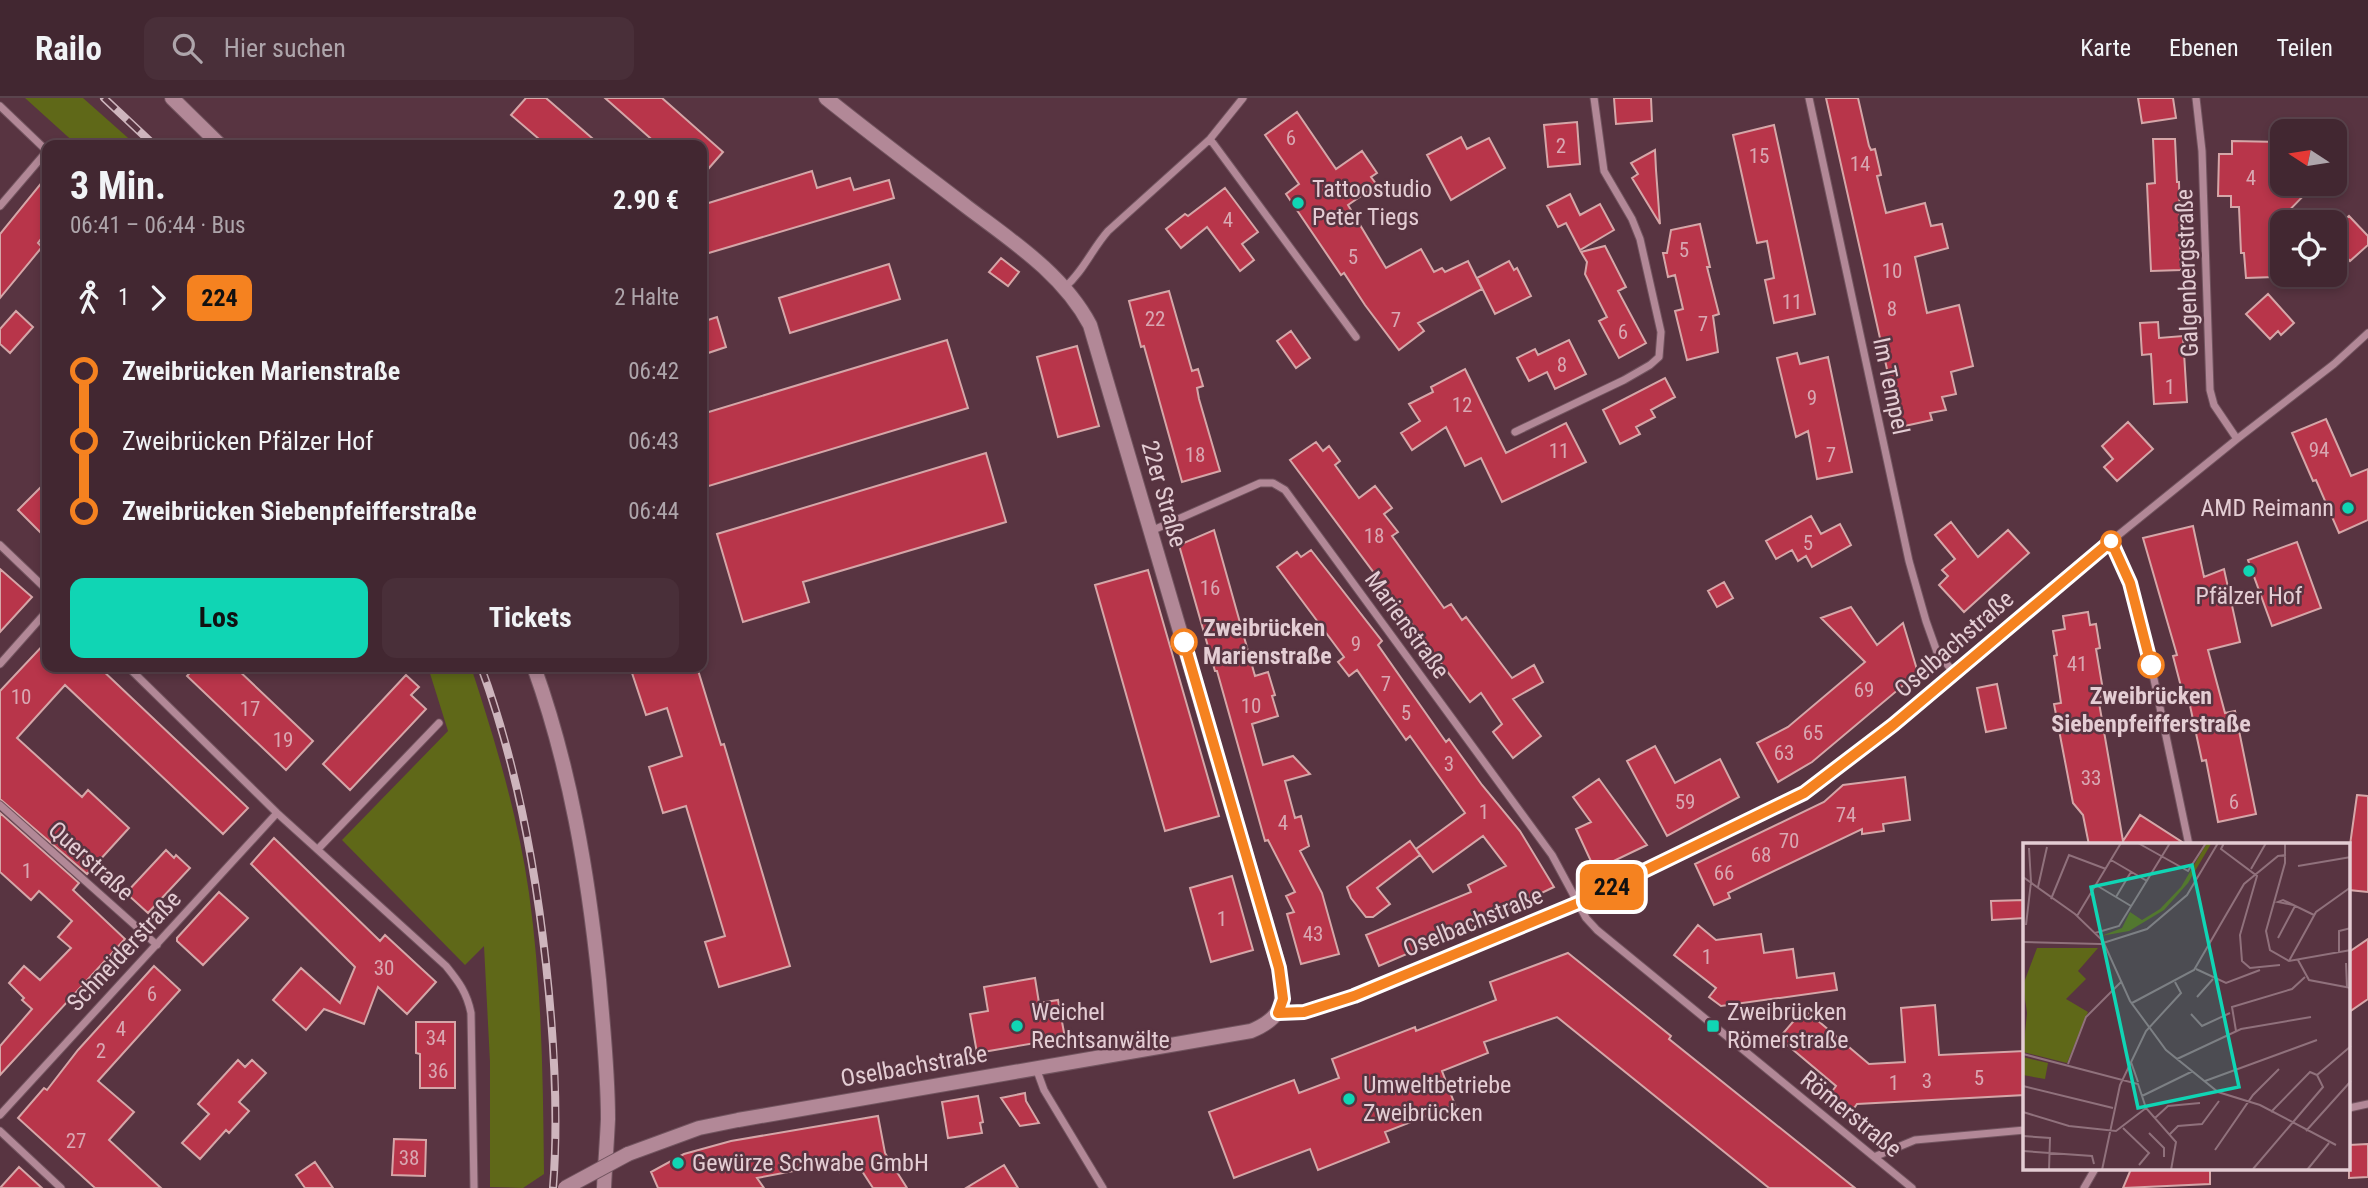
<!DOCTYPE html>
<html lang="de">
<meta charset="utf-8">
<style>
:root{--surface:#422731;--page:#492f39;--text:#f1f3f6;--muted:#aea5ab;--line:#5a444d;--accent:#10d5b4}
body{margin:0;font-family:"Roboto Condensed",sans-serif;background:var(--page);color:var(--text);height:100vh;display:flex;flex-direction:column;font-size:26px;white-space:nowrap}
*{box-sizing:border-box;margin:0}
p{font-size:23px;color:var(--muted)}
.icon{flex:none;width:38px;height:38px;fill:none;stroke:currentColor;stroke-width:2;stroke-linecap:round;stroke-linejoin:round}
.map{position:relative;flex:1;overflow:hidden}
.sheet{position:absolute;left:42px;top:42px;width:665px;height:532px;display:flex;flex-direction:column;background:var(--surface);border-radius:14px;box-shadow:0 4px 10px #0003,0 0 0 2px var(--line)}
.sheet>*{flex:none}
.badge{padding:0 14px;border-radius:10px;font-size:24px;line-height:46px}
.needle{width:46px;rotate:282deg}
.fabs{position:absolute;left:2270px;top:21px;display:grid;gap:14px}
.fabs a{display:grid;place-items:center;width:77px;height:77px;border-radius:14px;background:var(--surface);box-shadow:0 4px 10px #0003,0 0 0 2px var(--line);font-size:35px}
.map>.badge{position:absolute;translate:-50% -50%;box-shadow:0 0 0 4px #fff}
.legs{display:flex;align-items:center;gap:10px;height:77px;padding:0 28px;font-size:23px}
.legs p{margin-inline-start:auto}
.head{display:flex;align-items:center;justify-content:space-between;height:119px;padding:0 28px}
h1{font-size:38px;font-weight:700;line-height:52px}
.button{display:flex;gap:14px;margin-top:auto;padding:14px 28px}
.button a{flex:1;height:80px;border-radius:14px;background:var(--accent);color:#111;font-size:28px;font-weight:700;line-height:80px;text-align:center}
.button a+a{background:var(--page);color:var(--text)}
ul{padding:0 28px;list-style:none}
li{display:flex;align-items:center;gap:24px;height:70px;font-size:26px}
li i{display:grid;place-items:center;width:10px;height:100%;margin:0 9px;background:currentColor}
li i::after{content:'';width:18px;height:18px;margin:-9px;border:5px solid;border-radius:50%;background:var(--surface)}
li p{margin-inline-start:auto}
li:first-child i{background:linear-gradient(#0000 50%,currentColor 0)}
li:last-child i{background:linear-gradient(currentColor 50%,#0000 0)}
header{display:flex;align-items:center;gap:42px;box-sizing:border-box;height:98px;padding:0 35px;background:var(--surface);border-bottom:2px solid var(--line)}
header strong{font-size:33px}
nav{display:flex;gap:38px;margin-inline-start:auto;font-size:24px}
.search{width:490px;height:63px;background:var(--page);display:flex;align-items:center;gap:18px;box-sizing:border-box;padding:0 24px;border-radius:14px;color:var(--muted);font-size:26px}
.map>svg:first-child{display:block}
.green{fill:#5f6818}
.building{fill:#b8354a;stroke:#d5a6a8;stroke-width:2}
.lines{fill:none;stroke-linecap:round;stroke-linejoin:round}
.street-casing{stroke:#72545f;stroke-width:9}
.secondary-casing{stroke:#72545f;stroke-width:16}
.street{stroke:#b28897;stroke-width:7}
.secondary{stroke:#b28897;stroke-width:14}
.rail-casing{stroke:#ceb5bd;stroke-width:8}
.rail{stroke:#583441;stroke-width:5;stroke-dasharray:16;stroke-linecap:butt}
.secondary-bridge-casing{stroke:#72545f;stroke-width:16;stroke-linecap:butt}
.secondary-bridge{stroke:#b28897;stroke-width:14}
.line-1-casing{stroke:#fff;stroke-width:16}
.line-1{stroke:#f58220;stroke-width:10}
.poi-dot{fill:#10d5b4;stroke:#583441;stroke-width:2.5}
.stop-1-dot{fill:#fff;stroke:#f58220;stroke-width:3.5}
.labels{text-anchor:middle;stroke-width:5;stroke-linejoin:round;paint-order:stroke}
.number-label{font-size:21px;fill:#d9a7b2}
.poi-label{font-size:24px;fill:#e4cdd4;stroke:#583441;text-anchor:start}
.street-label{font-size:24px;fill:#e4cdd4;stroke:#583441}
.stop-label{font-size:24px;font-weight:bold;fill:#e4cdd4;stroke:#583441;text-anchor:start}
.inset-road{fill:none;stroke:#90717c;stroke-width:2}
.view{fill:#10d5b4;fill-opacity:0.15;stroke:#10d5b4;stroke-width:3.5}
.inset-edge{fill:none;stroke:#e4cdd4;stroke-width:3.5}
</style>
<header>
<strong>Railo</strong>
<div class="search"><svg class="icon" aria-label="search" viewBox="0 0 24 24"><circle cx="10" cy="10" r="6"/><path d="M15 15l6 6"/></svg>Hier suchen</div>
<nav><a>Karte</a><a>Ebenen</a><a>Teilen</a></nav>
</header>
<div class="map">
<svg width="2368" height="1090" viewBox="0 0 2368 1090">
<rect width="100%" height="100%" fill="#583441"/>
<path class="green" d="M25 0H83L136 47H77Z
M428 569H471C495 642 518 718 529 795 542 888 543 982 544 1076L523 1090 490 1089V964L484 848 465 867 342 742 448 633Z"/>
<path class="building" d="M526 0H546L600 47H546L511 17Z
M605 0H662L723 54 702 78V47H658Z
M1614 0H1651L1652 23 1616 26Z
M1826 0H1858L1869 48 1871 52 1875 51 1881 77 1877 78 1886 115 1925 105 1931 128 1942 126 1948 150 1915 159 1927 215 1959 207 1973 268 1951 274 1956 296 1942 299 1946 312 1930 315 1932 322 1900 329Z
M2138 0H2173L2176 20 2142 25Z
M1297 14 1336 71 1362 53 1377 75 1371 79 1377 87 1348 107 1386 170 1421 151 1434 174 1442 170 1445 174 1468 163 1482 191 1418 225 1424 233 1399 252 1365 207 1344 175 1341 177 1286 96 1299 86 1265 37Z
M1577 24 1580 66 1548 69 1544 27Z
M1774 27 1815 216 1774 225 1765 182 1774 180 1767 143 1757 145 1733 37Z
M1461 39 1467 51 1489 40 1505 70 1451 102 1427 57Z
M2153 41H2175L2177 84H2179L2181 172 2151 173 2147 86 2155 85Z
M2232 43 2280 44 2279 86H2315L2272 130 2274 179 2246 180 2244 155H2241L2239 109H2231V98H2218L2219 56H2232Z
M1655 52 1656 72 1660 126 1632 80 1638 76 1631 65Z
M812 73 817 90 850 80 854 92 889 82 894 100 702 157V107Z
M47 78V133L38 145 42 149 0 200V136Z
M1225 90 1258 134 1242 146 1254 162 1240 173 1207 129 1181 150 1166 131 1185 116 1188 118Z
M1570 96 1580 117 1600 106 1614 132 1580 152 1566 125 1558 129 1547 108Z
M2349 118 2368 138V147L2350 163 2334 146V131Z
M1700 126 1710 169H1707L1719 216 1713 218 1718 254 1687 262 1675 213 1683 211 1675 177 1668 179 1663 155H1667L1671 132Z
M1605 148 1626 189 1618 193 1646 245 1619 260 1599 223 1607 219 1585 176 1587 164 1581 154Z
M1001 160 1019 174 1008 188 989 174Z
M1509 163 1514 172 1517 170 1531 198 1495 216 1477 180Z
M889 166 900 201 790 235 779 200Z
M1169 193 1192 273 1198 271 1203 288 1197 290 1199 301 1220 373 1182 384 1144 248 1141 249 1129 203Z
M2268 196 2294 225 2281 237 2278 233 2270 241 2246 216Z
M16 213 33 229 10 255 0 246V231Z
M717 219 726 249 702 257V224Z
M2158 224 2159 240 2183 238 2187 304 2154 306 2151 256 2142 257 2140 225Z
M1291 233 1310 260 1296 270 1277 243Z
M947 242 968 310 702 390V316Z
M1569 242 1586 276 1555 291 1547 274 1529 283 1517 260 1535 251 1538 257Z
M1077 248 1099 328 1058 339 1037 259Z
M1797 255 1800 266 1828 259 1852 374 1817 381 1808 333 1796 339 1777 260Z
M1465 271 1506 355 1566 325 1586 364 1502 404 1481 360 1465 368 1446 329 1412 352 1401 335 1420 323 1409 306 1433 294 1431 289Z
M1665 280 1675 299 1651 312 1655 319 1636 329 1640 336 1620 346 1603 312Z
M2326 321 2351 378 2368 371V422L2339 435 2316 382 2313 383 2292 335Z
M2128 324 2153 351 2117 383 2104 369 2113 361 2102 348Z
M1316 344 1323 353 1329 348 1340 363 1335 367 1359 400 1375 388 1392 410 1384 416 1398 434 1392 438 1444 510 1451 506 1462 522 1466 519 1512 580 1534 567 1543 584 1513 601 1541 638 1513 660 1493 634 1502 626 1481 595 1470 604 1290 362Z
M986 355 1006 424 803 484 809 504 743 524 717 436Z
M47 383V441L18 412Z
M1811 418 1821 436 1840 426 1851 447 1812 469 1806 458 1798 463 1792 452 1776 461 1766 443Z
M1951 424 1978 459 2008 432 2029 455 1964 514 1939 487 1948 478 1942 472 1955 461 1935 437Z
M2193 428 2204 479 2224 471 2240 544 2208 552 2225 615 2235 613 2256 716 2218 724 2206 662 2202 663 2189 603 2185 604 2173 558 2177 557 2143 440Z
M1214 432 1255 578 1268 574 1275 597 1272 598 1278 618 1252 626 1263 667 1293 658 1310 676 1285 683 1295 720 1301 718 1309 748 1300 753 1322 795 1339 856 1301 866 1287 816 1294 814 1286 798 1295 794 1268 742 1265 743 1217 573H1215L1179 447Z
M2297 444 2321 510 2272 528 2248 462Z
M1311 452 1382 543 1378 547 1446 644 1449 641 1482 687 1520 733 1554 789 1481 824 1379 868 1366 837 1471 794 1468 787 1506 768 1483 738 1433 774 1416 751 1465 715 1410 638 1406 642 1357 572 1349 578 1338 564 1344 559 1277 469 1297 454 1301 459Z
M0 471 32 499 0 534Z
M1148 472 1219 718 1165 733 1095 487Z
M1724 484 1733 500 1717 509 1708 493Z
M1851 509 1877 547 1903 525 1918 575 1812 664 1778 684 1757 645 1788 629 1865 564 1821 520Z
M2088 514 2090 527 2096 526 2100 550 2096 551 2104 598 2098 599 2123 743 2140 717 2182 744 2183 747H2089L2083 717 2073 705 2054 606 2061 605 2054 558 2057 557 2053 533 2065 531 2063 518Z
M47 543V569H99L248 710 223 736 65 587 17 640 82 699 88 692 129 730 87 776 0 701V593Z
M195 569H235L313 643 286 672 187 578Z
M630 569H697L721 647 724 646 790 868 719 889 705 844 725 838 686 708 663 715 649 669 682 658 667 610 646 617Z
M406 577 419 589 411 597 426 611 350 692 323 666Z
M1997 586 2006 630 1986 634 1977 590Z
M1655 648 1675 685 1720 661 1739 699 1667 738 1627 663Z
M1905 679 1910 722 1883 726 1884 733 1862 736V731L1728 795 1730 800 1714 807 1695 766 1824 704 1843 687Z
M1599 681 1647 747 1595 772 1576 731 1591 724 1573 699Z
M2357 697 2368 698V794L2349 792V754Z
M0 715 79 785 73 792 125 841 0 977V948L32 911 22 902 24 900 9 885 24 868 40 882 71 850 58 839 72 823 39 793 31 802 0 774Z
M274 740 380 843 385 837 436 884 407 916 378 889 364 926 324 911 306 932 273 902 301 870 340 905 355 869 251 766Z
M1410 743 1420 757 1377 790 1390 806 1373 819H1366L1351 800 1347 789Z
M166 752 174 760 176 757 190 770 148 815 126 795Z
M1232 778 1253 852 1211 864 1190 790Z
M219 794 248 820 203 867 177 843V840Z
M2025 802V820L1992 822 1991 803Z
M1698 827 1716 842 1761 836 1764 855 1793 851 1797 880 1834 875 1837 892 1721 908 1709 899 1716 890 1674 857Z
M2368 841V901L2349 914V854Z
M1568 855 1671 938 1669 941 1855 1090H1769L1557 919 1484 944 1488 955 1442 973 1455 1007 1385 1034 1389 1044 1318 1072 1310 1051 1234 1080 1209 1014 1294 982 1299 995 1339 980 1332 961 1415 929 1416 933 1496 902 1490 884Z
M154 868 180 892 98 983 134 1014 109 1042 161 1090H95L18 1020 44 990 47 992 78 952Z
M1035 880 1039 905 1058 902 1065 940 977 955 970 916 988 913 984 889Z
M1935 907 1939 957 2025 953V997L1857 1006 1852 1013 1831 995 1836 988 1779 940 1804 911 1869 966 1905 964 1901 910Z
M416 924H455V990H420V956L416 955Z
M238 962 245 969 252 962 266 975 239 1004 249 1013 229 1035 226 1032 200 1061 182 1045 209 1016 198 1006Z
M1025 995 1026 1003 1039 1025 1020 1028 1001 1000Z
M978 998 983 1024 980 1025 982 1035 948 1040 942 1004Z
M878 1018 885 1055 907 1090H873L860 1070 840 1074 838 1063 834 1064 833 1062 798 1069 799 1072 757 1080 764 1090H658L651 1074 684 1056 731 1043Z
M394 1041 426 1042 425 1078 392 1077Z
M2368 1046V1079L2349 1080V1047Z
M315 1064 333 1090H305L296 1077Z
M1004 1067 1018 1090H966Z
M19 1069 42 1090H0Z
M2131 1071H2210V1086L2123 1090Z"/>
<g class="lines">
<g class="street-casing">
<path id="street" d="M1809 0 1909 463 1926 523 1937 554 1955 576
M2196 0 2202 53 2210 292 2214 307 2237 341
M0 8 47 53 0 108
M1210 41 1356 239
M1065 189C1083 174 1092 151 1108 133L1210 41 1243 0
M1515 334 1624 282 1650 267 1659 259 1661 234 1640 141 1632 121 1604 73 1594 0
M1151 433 1260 385H1273L1285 392 1552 757 1586 820 1597 832 1912 1090
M2111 443 2130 485 2151 567 2189 747
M0 447 47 492
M0 566 47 513
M128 569 277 715 446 868C459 884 467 895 471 915L474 1090
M0 707 157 847
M318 751 439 625
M1278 915 1304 914 1354 898 1578 805 1804 695 1893 627 2111 443 2237 341 2334 266 2368 235
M1036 970 1044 992 1103 1090
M2349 1010 2368 1006
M0 1017 277 715
M0 1033 61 1090
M1874 1059 1915 1042 2025 1032
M2084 1090 2095 1071"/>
</g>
<g class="secondary-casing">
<path id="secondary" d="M172 0 220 47
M534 569C570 669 588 776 599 882 603 928 608 974 608 1021 607 1044 605 1067 604 1090
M628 1056 699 1030 738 1022 1251 933C1285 919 1285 903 1279 870L1090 227C1063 176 1012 143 967 109 920 73 872 37 826 0"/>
</g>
<use href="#street" class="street"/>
<use href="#secondary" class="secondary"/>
<g class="rail-casing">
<path id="rail" d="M104 0 154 47
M481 569C516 664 535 766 546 866 554 940 559 1015 553 1090"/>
</g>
<use href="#rail" class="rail"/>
<g class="secondary-bridge-casing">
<path id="secondary-bridge" d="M565 1090 628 1056"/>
</g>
<use href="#secondary-bridge" class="secondary-bridge"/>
</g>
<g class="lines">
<g class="line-1-casing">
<path id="line-1" d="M1184 544 1279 870 1283 901 1278 915 1304 914 1354 898 1578 805 1804 695 1893 627 2111 443 2130 485 2151 567"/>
</g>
<use href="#line-1" class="line-1"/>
</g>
<g class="poi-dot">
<circle cx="1298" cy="105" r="7"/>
<circle cx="2348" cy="410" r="7"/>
<circle cx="2249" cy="473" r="7"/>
<circle cx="1017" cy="928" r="7"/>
<rect x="1706" y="921" width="14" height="14" rx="3.5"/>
<circle cx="1349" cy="1001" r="7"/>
<circle cx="678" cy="1065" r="7"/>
</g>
<g class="stop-1-dot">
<circle cx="2111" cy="443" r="9"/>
<circle cx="1184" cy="544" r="12"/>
<circle cx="2151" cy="567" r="12"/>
</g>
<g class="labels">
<g class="number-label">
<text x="1291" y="47">6</text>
<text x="1561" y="55">2</text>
<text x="1759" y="65">15</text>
<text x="1860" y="73">14</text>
<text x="2251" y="87">4</text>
<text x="1228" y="129">4</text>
<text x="1684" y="159">5</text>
<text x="1353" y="166">5</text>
<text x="1892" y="180">10</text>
<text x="1792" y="211">11</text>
<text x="1892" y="218">8</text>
<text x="1155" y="228">22</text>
<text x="1396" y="229">7</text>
<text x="1703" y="233">7</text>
<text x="1623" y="241">6</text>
<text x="1562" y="274">8</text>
<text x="2170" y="296">1</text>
<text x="1812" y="307">9</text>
<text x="1462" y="314">12</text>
<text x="2319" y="359">94</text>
<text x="1559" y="360">11</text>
<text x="1195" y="364">18</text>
<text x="1831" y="364">7</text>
<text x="1374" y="445">18</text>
<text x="1808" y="452">5</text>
<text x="1210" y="497">16</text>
<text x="1356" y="553">9</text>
<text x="2077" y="573">41</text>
<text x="1386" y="593">7</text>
<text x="1864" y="599">69</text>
<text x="21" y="606">10</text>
<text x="1251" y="615">10</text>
<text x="250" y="618">17</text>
<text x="1406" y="622">5</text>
<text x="1813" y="642">65</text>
<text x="283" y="649">19</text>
<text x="1784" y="662">63</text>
<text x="1449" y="673">3</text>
<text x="2091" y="687">33</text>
<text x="1685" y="711">59</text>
<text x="2234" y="711">6</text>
<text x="1484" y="721">1</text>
<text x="1846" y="724">74</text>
<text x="1283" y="732">4</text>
<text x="1789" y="750">70</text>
<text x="1761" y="764">68</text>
<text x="27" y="780">1</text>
<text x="1724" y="782">66</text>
<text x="1222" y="828">1</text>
<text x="1313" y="843">43</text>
<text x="1707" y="866">1</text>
<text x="384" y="877">30</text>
<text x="152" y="903">6</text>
<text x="121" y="938">4</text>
<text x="436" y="947">34</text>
<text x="101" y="960">2</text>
<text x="438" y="980">36</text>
<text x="1979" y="987">5</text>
<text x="1927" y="990">3</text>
<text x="1894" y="992">1</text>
<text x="76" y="1050">27</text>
<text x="409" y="1067">38</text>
</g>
<g class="poi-label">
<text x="1312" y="99">Tattoostudio<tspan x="1312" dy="28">Peter Tiegs</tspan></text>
<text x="2334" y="418" text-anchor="end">AMD Reimann</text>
<text x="2249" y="506" text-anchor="middle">Pfälzer Hof</text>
<text x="1031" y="922">Weichel<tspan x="1031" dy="28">Rechtsanwälte</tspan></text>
<text x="1727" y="922">Zweibrücken<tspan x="1727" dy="28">Römerstraße</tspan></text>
<text x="1363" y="995">Umweltbetriebe<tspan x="1363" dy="28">Zweibrücken</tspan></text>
<text x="692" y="1073">Gewürze Schwabe GmbH</text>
</g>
<g class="street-label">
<text transform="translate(2187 175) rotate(-92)" y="8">Galgenbergstraße</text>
<text transform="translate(1891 288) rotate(78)" y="8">Im Tempel</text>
<text transform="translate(1164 396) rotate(74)" y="8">22er Straße</text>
<text transform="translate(1407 527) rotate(54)" y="8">Marienstraße</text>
<text transform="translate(1954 546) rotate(-41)" y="8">Oselbachstraße</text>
<text transform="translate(91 763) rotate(42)" y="8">Querstraße</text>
<text transform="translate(1473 824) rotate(-22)" y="8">Oselbachstraße</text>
<text transform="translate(124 853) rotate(-47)" y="8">Schneiderstraße</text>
<text transform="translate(914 968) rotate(-10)" y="8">Oselbachstraße</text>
<text transform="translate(1851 1016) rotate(39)" y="8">Römerstraße</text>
</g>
<g class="stop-label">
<text x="1203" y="538">Zweibrücken<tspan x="1203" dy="28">Marienstraße</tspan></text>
<text x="2151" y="606" text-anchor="middle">Zweibrücken<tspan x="2151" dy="28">Siebenpfeifferstraße</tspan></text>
</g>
</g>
<g transform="translate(2023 745)">
<rect width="327" height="327" fill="#583441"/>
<path d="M184 0 188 1 165 40 141 67 106 88 78 93 99 85 107 69 119 77 137 66 158 44ZM14 105H75L55 128 63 136 43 156 65 169 44 220 0 209 4 170 0 142ZM0 214 25 220 22 236 0 232Z" fill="#5f6818"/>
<path class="inset-road" d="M115 0 165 28 183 0M201 0 198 6 234 33 217 92 219 118 227 125 257 122M262 0V20L243 88 247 107 266 118 328 107M6 5 8 39M88 17 124 38M275 23 328 14M228 26 243 0M0 34 52 71 80 98 107 158 143 207 195 249 237 262 313 302M73 42 108 63M15 44 24 4M93 54 108 29M28 56 46 12 83 26M270 62 255 59 260 57 291 72M54 73 98 0M3 82 8 39M72 90 96 83 147 0M255 95 272 63M0 99 77 101 124 86 164 52 195 0M316 109V88L328 85M275 117 286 137 328 145M266 118 293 69 328 44M323 120 324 145M173 126 203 140 237 127M174 154 190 136M109 160 171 127 221 41 255 13 263 12M168 171 179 183 207 170M213 188 209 164 269 146 282 134M0 211 115 241 123 265 153 299 148 327M154 216 218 186 288 174M108 219 115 239M45 221 63 174 99 138M182 238 294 197M0 243 90 265M119 253 170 228M0 269 46 283 93 288 123 265M248 269 287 229 294 232 328 203M132 275 145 263 177 260M100 285 126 310 116 322M283 288 328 238M126 290 141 305V314M147 291 155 283 179 281 196 258M0 293 27 295 26 327M192 307 230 252 256 226M0 308 69 313 71 321M230 326 300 244 294 232M79 327 97 242 123 188 158 150 152 139M284 327 306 300"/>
<path class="view" d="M169 22 216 244 115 265 68 44Z"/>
<rect width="327" height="327" class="inset-edge"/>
</g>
</svg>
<div class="fabs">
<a><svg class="needle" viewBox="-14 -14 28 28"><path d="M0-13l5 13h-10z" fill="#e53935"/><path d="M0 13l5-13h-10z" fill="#aea5ab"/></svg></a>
<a><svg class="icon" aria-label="locate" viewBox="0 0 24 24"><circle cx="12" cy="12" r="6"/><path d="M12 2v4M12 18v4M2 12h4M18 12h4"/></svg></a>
</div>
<b class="badge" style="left:1612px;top:789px;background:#f58220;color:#111">224</b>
<section class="sheet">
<div class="head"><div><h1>3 Min.</h1><p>06:41 – 06:44 · Bus</p></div><b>2.90 €</b></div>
<div class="legs"><svg class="icon" aria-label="walk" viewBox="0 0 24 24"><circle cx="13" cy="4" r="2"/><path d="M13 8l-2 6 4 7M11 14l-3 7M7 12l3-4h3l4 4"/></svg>1<svg class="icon" aria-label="forward" viewBox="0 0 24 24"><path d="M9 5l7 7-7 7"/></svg><b class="badge" style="background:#f58220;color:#111">224</b><p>2 Halte</p></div>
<ul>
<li><i style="color:#f58220"></i><b>Zweibrücken Marienstraße</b><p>06:42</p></li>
<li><i style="color:#f58220"></i><span>Zweibrücken Pfälzer Hof</span><p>06:43</p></li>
<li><i style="color:#f58220"></i><b>Zweibrücken Siebenpfeifferstraße</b><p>06:44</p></li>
</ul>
<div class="button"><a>Los</a><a>Tickets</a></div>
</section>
</div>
